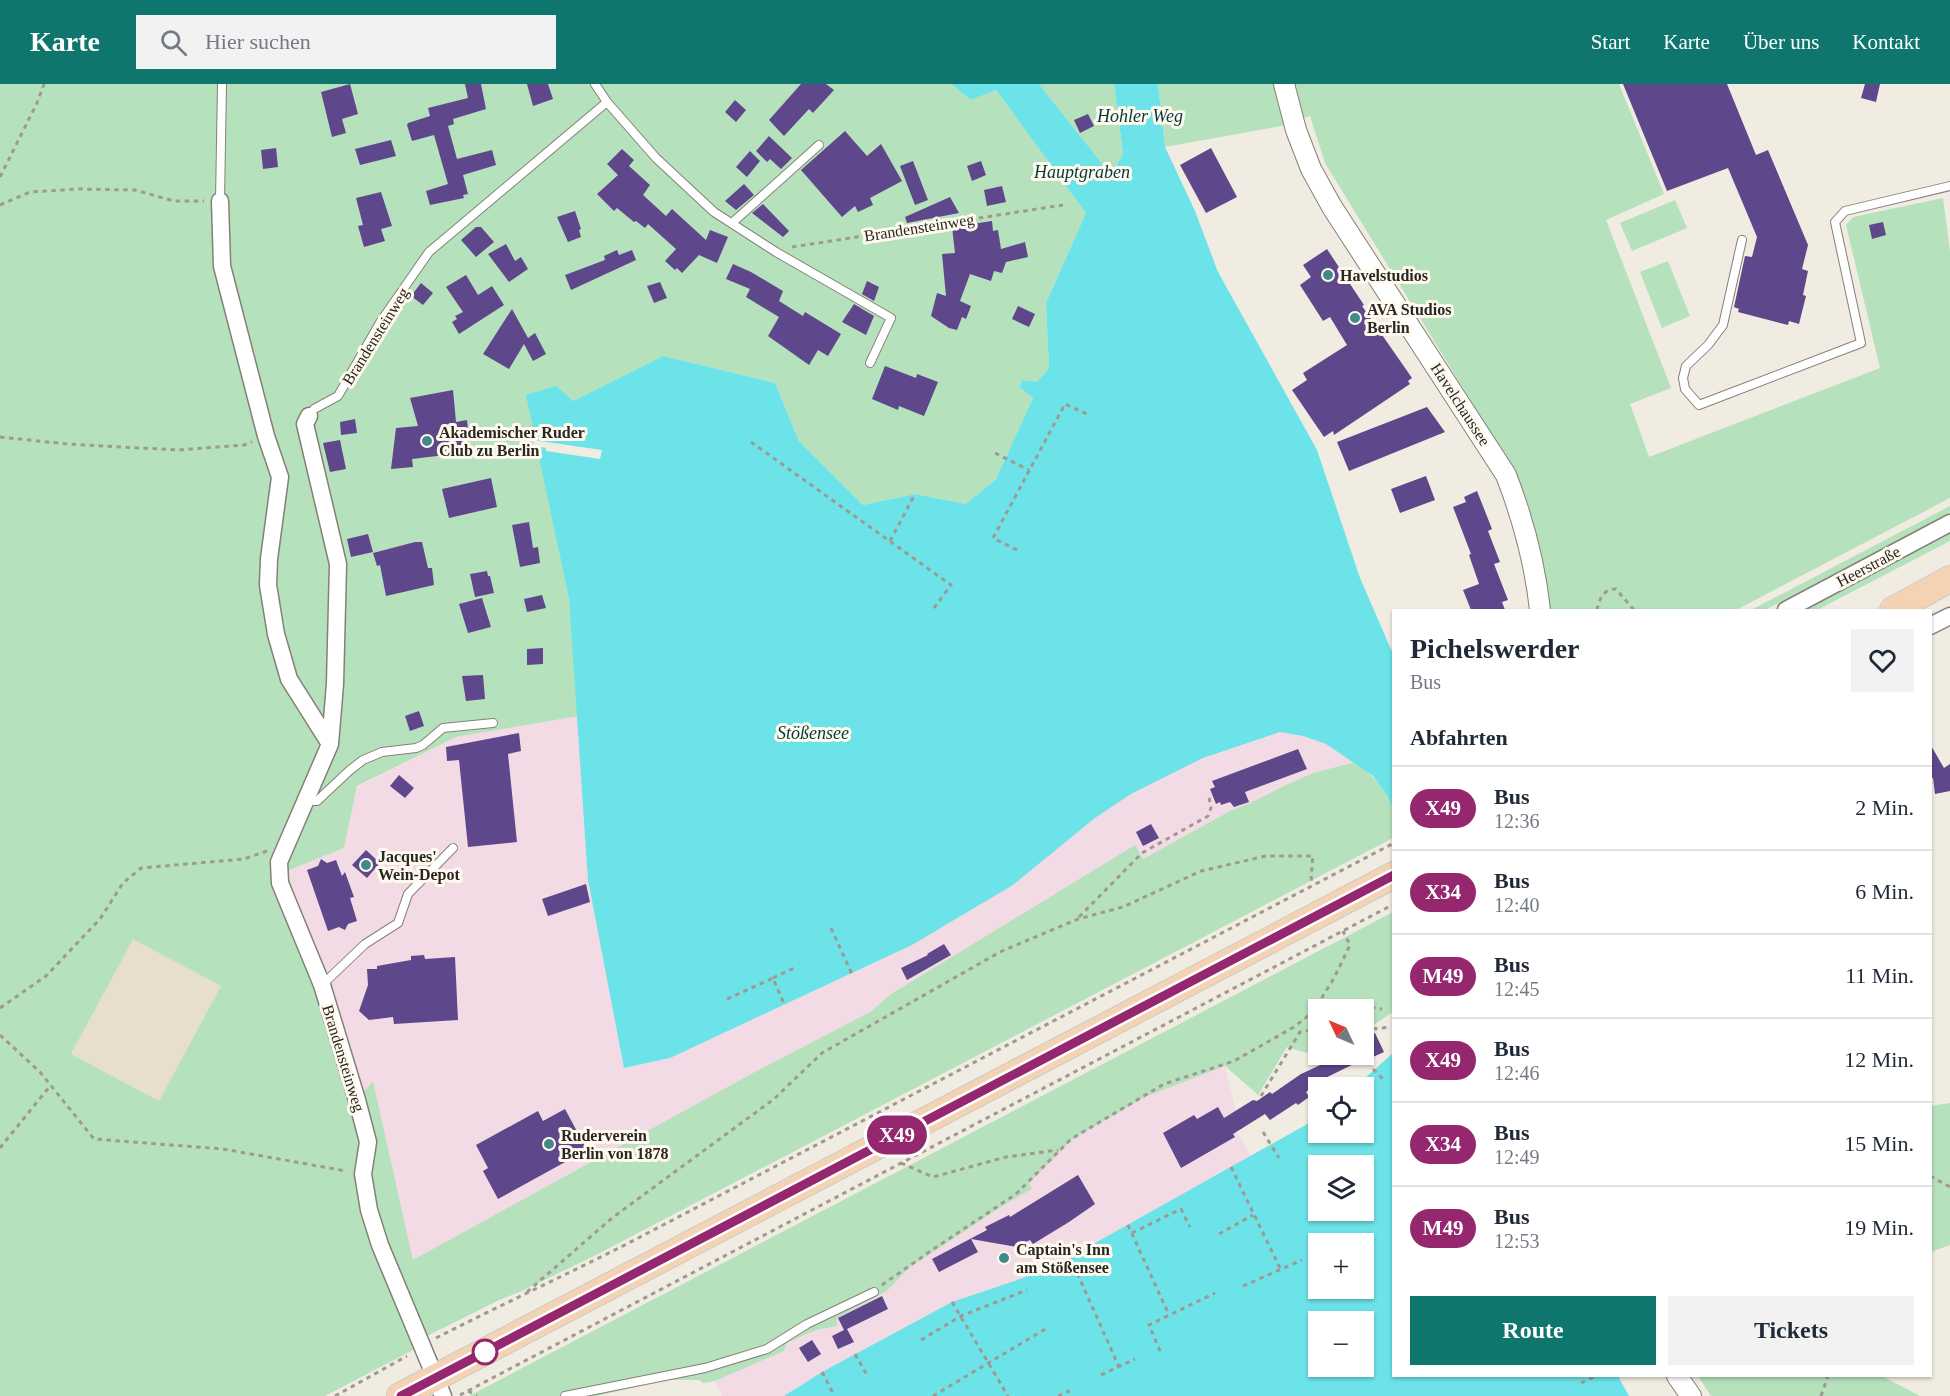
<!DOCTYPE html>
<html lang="de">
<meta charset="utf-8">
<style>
:root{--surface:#fff;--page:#f2f2f3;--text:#1f2937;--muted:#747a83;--line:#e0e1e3;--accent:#0f766e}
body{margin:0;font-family:"Times New Roman",serif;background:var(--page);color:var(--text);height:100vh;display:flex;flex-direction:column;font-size:22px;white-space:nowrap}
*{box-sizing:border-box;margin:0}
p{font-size:20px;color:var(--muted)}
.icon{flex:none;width:33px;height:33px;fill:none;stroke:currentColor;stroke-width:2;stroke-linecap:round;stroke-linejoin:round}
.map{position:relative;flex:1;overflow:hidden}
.side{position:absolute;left:1392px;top:525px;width:540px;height:768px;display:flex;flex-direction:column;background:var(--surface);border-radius:0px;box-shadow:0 2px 4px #0004}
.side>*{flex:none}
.badge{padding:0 12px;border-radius:20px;font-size:21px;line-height:39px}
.needle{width:39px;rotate:314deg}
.fabs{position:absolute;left:1308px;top:915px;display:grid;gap:12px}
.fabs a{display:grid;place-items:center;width:66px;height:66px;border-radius:0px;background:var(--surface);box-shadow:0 2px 4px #0004;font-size:30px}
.map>.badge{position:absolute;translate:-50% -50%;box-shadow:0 0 0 3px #fff}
h2{padding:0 18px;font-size:22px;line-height:54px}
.round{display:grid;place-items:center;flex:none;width:63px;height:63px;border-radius:0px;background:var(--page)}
.overview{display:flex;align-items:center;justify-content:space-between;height:102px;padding:0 18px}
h1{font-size:28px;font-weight:700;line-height:45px}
.action{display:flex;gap:12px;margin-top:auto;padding:12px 18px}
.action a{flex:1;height:69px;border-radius:0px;background:var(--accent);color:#fff;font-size:24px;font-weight:700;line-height:69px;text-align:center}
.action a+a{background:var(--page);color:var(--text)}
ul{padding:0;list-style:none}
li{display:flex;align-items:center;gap:18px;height:84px;padding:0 18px;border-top:2px solid var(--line)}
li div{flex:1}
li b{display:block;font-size:22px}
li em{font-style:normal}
li .badge{min-width:66px;font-weight:700;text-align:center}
header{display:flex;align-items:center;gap:36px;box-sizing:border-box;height:84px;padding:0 30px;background:var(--accent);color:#fff}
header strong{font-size:28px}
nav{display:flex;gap:33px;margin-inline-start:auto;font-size:21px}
.search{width:420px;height:54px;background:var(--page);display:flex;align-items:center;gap:15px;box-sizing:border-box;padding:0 21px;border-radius:0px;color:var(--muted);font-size:22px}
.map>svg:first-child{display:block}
.commercial{fill:#f3dbe6}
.built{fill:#e7dece}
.green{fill:#b6e1bd;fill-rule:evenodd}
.water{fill:#6ce3e8;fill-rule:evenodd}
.pier{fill:#f1ece1}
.building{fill:#5e478a}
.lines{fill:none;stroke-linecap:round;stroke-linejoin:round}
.service-casing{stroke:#858076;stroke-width:10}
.minor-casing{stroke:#858076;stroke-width:19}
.tertiary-casing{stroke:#858076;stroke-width:22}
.primary-casing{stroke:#cccbca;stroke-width:28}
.path{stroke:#9e9a93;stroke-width:3;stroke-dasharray:4.5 4.5;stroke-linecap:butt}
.service{stroke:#fff;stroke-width:8}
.minor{stroke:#fff;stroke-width:16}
.tertiary{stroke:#fff;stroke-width:20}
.primary{stroke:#f4d3b4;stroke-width:26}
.line-casing{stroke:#fff;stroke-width:14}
.line{stroke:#95276e;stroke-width:9}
.poi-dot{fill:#41898a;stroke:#fff9ee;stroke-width:2}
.stop-dot{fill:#fff;stroke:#95276e;stroke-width:3}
.labels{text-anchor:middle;stroke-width:6;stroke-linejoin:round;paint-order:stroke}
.street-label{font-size:16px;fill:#292724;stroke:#fff9ee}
.poi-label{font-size:16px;font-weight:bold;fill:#292724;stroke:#fff9ee;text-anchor:start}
.water-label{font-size:18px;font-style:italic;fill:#003a3c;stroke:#fff9ee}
</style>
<header>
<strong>Karte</strong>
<div class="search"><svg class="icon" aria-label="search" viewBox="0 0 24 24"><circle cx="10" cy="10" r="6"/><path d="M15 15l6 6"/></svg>Hier suchen</div>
<nav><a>Start</a><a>Karte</a><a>Über uns</a><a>Kontakt</a></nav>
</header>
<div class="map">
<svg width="1950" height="1312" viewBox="0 0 1950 1312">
<rect width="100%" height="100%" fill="#f1ece1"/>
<path class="commercial" d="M579 632 588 796 625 984 670 974 912 861 1013 801 1095 734 1131 710 1203 674 1280 648 1303 652 1326 660 1355 678 1313 689 1288 700 1250 719 1230 727 1143 775 1135 762 891 910 870 928 751 990 413 1177 373 997 357 1016 287 787 344 764 357 703 456 653Z
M1225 982 1236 1027 1232 1039 1251 1072 1070 1173 1023 1194 800 1301 796 1306 784 1312H722L715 1297 784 1267 787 1259 816 1246 837 1242 836 1234 887 1207 909 1184 1004 1121 1032 1105 1029 1099 1073 1055 1145 1013Z"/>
<path class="built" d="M133 854 221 902 159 1017 71 970Z"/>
<path class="green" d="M0 0H951L971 16 996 6 1086 129 1046 219 1049 284 1037 298 1023 296 1019 303 1033 314 996 395 966 420 915 410 863 421 799 357 775 299 663 272 573 317 527 310 569 515 579 632 456 653 357 702 344 764 287 787 357 1015 373 997 413 1176 751 990 870 928 891 910 1135 761 1143 775 1230 727 1250 719 1288 700 1313 689 1355 678C1370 690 1390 706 1393 726 1395 735 1393 745 1393 754L596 1171 522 1207 497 1217 427 1252 415 1265 325 1312H0ZM133 855 221 902 159 1017 71 970Z
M1039 0H1114L1123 70 1111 91Z
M1158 0H1619L1664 110 1606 136 1671 304 1630 320 1649 373 1880 284 1846 141 1853 133 1943 114 1950 167V414L1736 526H1548L1542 474 1534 446 1485 340 1325 79 1310 32 1281 42 1165 63Z
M1675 116 1687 144 1632 167 1620 139Z
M1668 177 1690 232 1662 244 1640 188Z
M1950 422V429L1765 526H1751Z
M1950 447V457L1817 526H1798Z
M1393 828V928L1364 947V926H1318V969L1313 971 1287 963 1258 1011 1225 982 1145 1013 1073 1055 1029 1099 1032 1105 1004 1121 909 1184 887 1207 837 1234V1242L816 1246 787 1259 784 1267 715 1297 703 1299 699 1296H665L597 1312H469Z
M1950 1019V1161L1931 1168V1022Z
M1698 1292H1882L1920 1312H1711Z"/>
<path class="water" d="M951 0H1039L1111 91 1123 70 1114 0H1158L1165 63 1195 127 1218 188 1317 366 1360 494 1393 570V724L1387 711 1373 692 1326 660 1303 652 1280 648 1203 674 1131 710 1095 734 1013 801 912 861 670 974 624 984 588 796 569 515 526 311 556 302 573 317 663 272 775 299 799 357 863 421 915 410 966 420 996 395 1033 314 1019 303 1023 296 1037 298 1049 284 1046 219 1086 129 996 6 971 16Z
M1393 969 1394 1292H1618L1629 1312H784L822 1288 952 1218 1023 1194 1070 1173 1318 1034V1048H1364V1004L1355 1003ZM1318 1082H1364V1126H1318ZM1318 1160H1364V1204H1318ZM1318 1238H1364V1282H1318Z"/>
<path class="pier" d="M533 356 602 366 600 375 546 367V364L534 362Z"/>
<path class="building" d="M350 0 358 30 342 35 346 49 332 53 321 8Z
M465 0H481L486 25 453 35 454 40 448 42 457 75 492 66 496 81 463 91 468 110 463 111 464 114 430 121 426 107 448 100 434 51 412 57 407 41 408 39 430 32 428 24 468 14Z
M527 0H548L553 15 533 22Z
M801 0H826L834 6 813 29 809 25 784 52 769 36Z
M1623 0H1727L1756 71 1768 66 1808 161 1802 185 1808 187 1803 211 1806 212 1799 240 1789 237 1788 241 1738 228 1739 225 1734 223 1745 172 1752 173 1757 153 1728 84 1667 107Z
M1865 0H1880L1876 18 1861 14Z
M735 16 746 26 736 38 725 28Z
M1088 30 1094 42 1080 49 1074 36Z
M845 47 867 72 881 60 902 97 870 114 873 121 858 128 855 122 842 133 801 86Z
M769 52 792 74 781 85 770 75 767 78 756 67Z
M391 56 396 72 360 81 355 65Z
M276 64 278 83 263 85 261 66Z
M1211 64 1237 113 1206 129 1180 81Z
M622 65 634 76 629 82 650 101 643 111 666 132 672 125 706 156 710 146 728 153 717 179 699 171 682 189 677 184 675 186 665 177 676 165 648 140 645 144 636 137 634 138 617 124 614 127 597 110 618 91 607 80Z
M750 67 760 77 747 93 736 83Z
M913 77 928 116 915 121 900 82Z
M981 77 986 91 972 97 967 82Z
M744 100 754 111 736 126 725 117Z
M1002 102 1006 118 987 122 984 106Z
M381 108 392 142 381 145 385 157 364 163 358 142 363 141 356 114Z
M950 113 959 129 907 139 905 133Z
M763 120 789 147 783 153 752 129Z
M575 127 581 145 579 146 581 153 568 158 557 133Z
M992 137 993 147 998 146 1001 165 1025 158 1028 173 1006 178 1002 189 994 187 991 197 970 190 960 217 971 222 966 235 962 233 957 246 949 244 931 232 937 209 946 212 942 170 955 169 952 143Z
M1883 138 1886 151 1872 155 1869 141Z
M476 143H481L494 158 476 173 461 156Z
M506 160 515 177 521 173 528 185 509 198 488 170Z
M1327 165 1356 209 1364 221 1362 222 1412 294 1408 297 1410 300 1334 351 1333 347 1324 353 1292 306 1307 296 1303 289 1347 261 1330 233 1323 237 1300 201 1311 193 1303 181Z
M617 166 619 171 632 166 636 176 571 206 565 191 605 176 604 172Z
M733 180 751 188 783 207 779 217 803 232 805 228 841 250 828 272 818 266 809 281 768 252 779 233 746 213 750 205 726 195Z
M466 191 478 211 492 202 504 221 459 250 452 238 457 235 455 232 463 228 446 203Z
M867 197 879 203 874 217 862 210Z
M660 198 667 214 654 219 647 202Z
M421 199 433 209 423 221 411 212Z
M854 220 874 232 866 251 842 238Z
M1018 222 1035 230 1029 243 1012 235Z
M512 225 528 254 535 249 546 270 533 277 524 260 509 285 483 270Z
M885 282 916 294 917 290 938 298 924 332 899 322 898 326 872 315Z
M453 306 456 338 467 336 470 368 412 375 413 383 391 385 396 344 418 342 410 314Z
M1427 323 1445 348 1349 387 1337 358Z
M355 335 357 349 341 351 340 338Z
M340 356 346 385 330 388 323 359Z
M1426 392 1435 416 1400 429 1391 405Z
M491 394 497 423 449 434 442 405Z
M1477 407 1492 445 1488 447 1500 478 1494 480 1508 516 1502 518 1505 526H1471L1463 506 1479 500 1469 471 1471 470 1453 423 1466 418 1464 413Z
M529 438 533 464 538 463 540 479 520 483 512 441Z
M368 450 373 468 351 473 347 455Z
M415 458H422L428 484H432L434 501 386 512 380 481 377 482 373 469Z
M487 487 488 492H490L494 509 475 513 470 490Z
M542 511 546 524 527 528 524 515Z
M482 514 491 543 468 549 459 520Z
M543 564V580L527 581V565Z
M483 591 485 615 466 617 462 592Z
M419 627 424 642 410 647 405 632Z
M519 649 521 667 508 670 517 758 468 763 459 676 447 677 446 663Z
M1930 660 1944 684 1950 680V707L1935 710 1933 694H1930Z
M1298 665 1307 685 1245 708 1249 718 1234 723 1230 718 1221 721 1220 718 1216 720 1210 705 1215 703 1212 697Z
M399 691 414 704 405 714 390 702Z
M1151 740 1159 754 1143 762 1136 748Z
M366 766 380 779 367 794 352 781Z
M321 775 327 779 336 776 342 792 345 788 354 813 350 814 357 837 348 840 345 846 339 843 328 847 307 786 318 782Z
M586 800 590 818 548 832 542 815Z
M944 860 951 871 907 896 901 884 928 871 927 870Z
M424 871 425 875 455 873 458 936 394 940 393 933 369 936 359 927 368 901 367 885H377V882L411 876V872Z
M1375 949 1384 968 1364 977V975L1309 1002 1311 1004 1306 1008 1309 1013 1298 1021 1296 1019 1270 1036 1265 1030 1233 1050 1235 1053 1181 1084 1163 1049 1194 1031 1197 1035 1218 1023 1224 1034 1253 1016 1257 1017 1270 1008 1272 1010 1301 990 1344 970H1362L1364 973V955Z
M565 1025 587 1066 498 1115 483 1087 488 1084 476 1061 538 1027 543 1037Z
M1078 1091 1095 1120 1069 1138 1033 1160 1030 1156 1017 1163 971 1155 978 1168 939 1188 932 1175 987 1146 985 1143 1009 1131 1010 1133Z
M882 1212 888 1225 847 1245 854 1258 838 1265 832 1252 844 1246 838 1234Z
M812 1256 821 1270 808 1278 799 1264Z"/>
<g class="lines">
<g class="service-casing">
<path id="service" d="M595 0 607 18
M220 117 222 0
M732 139 819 61
M1742 156 1723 241 1708 261 1686 282 1683 294 1685 305 1699 321 1861 259 1835 138 1845 127 1950 102
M309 332 314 325 338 312 381 237 429 168 607 18 656 74 714 128 776 168 891 234 870 279
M306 717H317L350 686 363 676 382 668 416 664 423 661 443 644 493 639
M322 901 365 860 398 839 408 810 453 764
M565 1312 705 1284 767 1265 807 1240 874 1208"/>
</g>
<g class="minor-casing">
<path id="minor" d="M220 117 222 182 266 352 280 393 269 475 268 501 276 550 289 595 330 660
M309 332 305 340 338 480 335 600 330 660 279 778 280 799 322 901 357 1016 368 1058 363 1090 369 1126 380 1161 443 1312
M1786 526 1950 439
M1930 542 1950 532"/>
</g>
<g class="tertiary-casing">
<path id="tertiary" d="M1284 0 1296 46 1311 85 1332 123 1506 391C1523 435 1535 480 1540 526
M1677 1292 1691 1312"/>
</g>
<g class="primary-casing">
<path id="primary" d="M1893 526 1950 495
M400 1312 1394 791"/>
</g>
<path class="path" d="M0 93 37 19 44 0
M0 121 30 108 79 105 135 106 174 117H204
M792 163 1063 121
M0 353 67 360 178 366 244 361 252 358
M751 358 951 501 934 524
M995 369 1029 386
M890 457 915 410
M1017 466 993 454 1065 320 1091 332
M1597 526C1599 516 1603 505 1616 505L1634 526
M1079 833 1142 769 1208 732 1211 724 1209 713
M831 844 852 890
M773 894 794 884
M727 915 773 894 784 920
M0 924 46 892 100 835 123 799 141 784 244 775 267 767
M1319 926 1337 918 1382 925
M1364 946 1390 943
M0 951 40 988 94 1055 223 1065 346 1087
M1373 985 1385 997
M1261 1012 1300 948 1318 945
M1263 1048 1279 1074
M0 1064 50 1002
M901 1079 933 1093 1006 1073 1058 1066
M1231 1083 1280 1184
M1930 1092 1950 1103
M1128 1141 1169 1231
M1132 1149 1181 1125 1190 1143
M1219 1150 1253 1131
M1070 1173 1119 1283
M882 1201 935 1164 1016 1110 1071 1055 1164 1000 1234 977 1294 943 1313 928 1334 894 1350 861 1343 847
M1243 1202 1302 1176
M527 1208 612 1134 774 1015 822 969 1000 868 1078 835 1123 823 1201 787 1266 772H1313L1311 793 1313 801
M952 1218 1008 1312
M436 1254C497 1223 559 1194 621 1163L1394 759
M921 1256 961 1232 1027 1206
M1160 1267 1149 1241 1215 1209
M855 1270 868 1293
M822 1288 834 1311
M1101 1291 1135 1275
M1581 1299 1596 1292
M468 1307 477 1312
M460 1311 1394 820
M335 1312 407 1272
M933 1312 1047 1244
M1058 1312 1068 1307 1071 1312
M1821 1312 1828 1292"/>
<use href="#service" class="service"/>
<use href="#minor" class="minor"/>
<use href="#tertiary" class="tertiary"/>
<use href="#primary" class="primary"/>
</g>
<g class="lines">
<g class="line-casing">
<path id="line" d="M401 1312 1394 791"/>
</g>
<use href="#line" class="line"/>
</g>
<g class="poi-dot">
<circle cx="1328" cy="191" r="6"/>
<circle cx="1355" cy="234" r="6"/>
<circle cx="427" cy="357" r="6"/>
<circle cx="366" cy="781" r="6"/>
<circle cx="549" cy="1060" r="6"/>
<circle cx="1004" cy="1174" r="6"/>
</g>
<circle class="stop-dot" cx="485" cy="1268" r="12"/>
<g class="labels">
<g class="street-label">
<text transform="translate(919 143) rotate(-9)" y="6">Brandensteinweg</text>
<text transform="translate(375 252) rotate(-58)" y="6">Brandensteinweg</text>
<text transform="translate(1461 320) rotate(57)" y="6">Havelchaussee</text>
<text transform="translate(1868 482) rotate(-28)" y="6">Heerstraße</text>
<text transform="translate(344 974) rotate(73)" y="6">Brandensteinweg</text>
</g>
<g class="poi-label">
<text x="1340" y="197">Havelstudios</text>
<text x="1367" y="231">AVA Studios<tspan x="1367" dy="18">Berlin</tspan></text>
<text x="439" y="354">Akademischer Ruder<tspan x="439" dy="18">Club zu Berlin</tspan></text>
<text x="378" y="778">Jacques'<tspan x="378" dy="18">Wein-Depot</tspan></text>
<text x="561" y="1057">Ruderverein<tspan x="561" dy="18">Berlin von 1878</tspan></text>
<text x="1016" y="1171">Captain's Inn<tspan x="1016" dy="18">am Stößensee</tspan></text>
</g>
<g class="water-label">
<text x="1140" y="38">Hohler Weg</text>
<text x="1082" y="94">Hauptgraben</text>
<text x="813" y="655">Stößensee</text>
</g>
</g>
</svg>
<div class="fabs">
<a><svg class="needle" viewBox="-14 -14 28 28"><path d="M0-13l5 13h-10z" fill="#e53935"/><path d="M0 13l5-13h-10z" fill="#747a83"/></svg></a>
<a><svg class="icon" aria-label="locate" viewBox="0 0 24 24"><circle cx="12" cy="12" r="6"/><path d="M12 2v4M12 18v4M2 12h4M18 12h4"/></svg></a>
<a><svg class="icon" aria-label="layers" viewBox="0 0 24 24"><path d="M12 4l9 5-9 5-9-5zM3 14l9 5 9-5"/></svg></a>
<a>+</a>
<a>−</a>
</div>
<b class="badge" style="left:897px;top:1051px;background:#95276e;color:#fff">X49</b>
<section class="side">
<div class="overview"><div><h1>Pichelswerder</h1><p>Bus</p></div><a class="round"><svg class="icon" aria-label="heart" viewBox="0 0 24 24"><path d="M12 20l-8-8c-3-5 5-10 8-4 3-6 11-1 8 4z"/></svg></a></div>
<h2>Abfahrten</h2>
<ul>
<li><span class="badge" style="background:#95276e;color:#fff">X49</span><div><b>Bus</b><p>12:36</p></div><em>2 Min.</em></li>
<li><span class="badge" style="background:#95276e;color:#fff">X34</span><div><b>Bus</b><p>12:40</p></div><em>6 Min.</em></li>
<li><span class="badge" style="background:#95276e;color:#fff">M49</span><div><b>Bus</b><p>12:45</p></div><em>11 Min.</em></li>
<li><span class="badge" style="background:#95276e;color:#fff">X49</span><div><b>Bus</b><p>12:46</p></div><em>12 Min.</em></li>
<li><span class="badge" style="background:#95276e;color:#fff">X34</span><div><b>Bus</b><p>12:49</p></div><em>15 Min.</em></li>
<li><span class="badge" style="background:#95276e;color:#fff">M49</span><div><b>Bus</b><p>12:53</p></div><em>19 Min.</em></li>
</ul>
<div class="action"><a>Route</a><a>Tickets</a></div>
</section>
</div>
